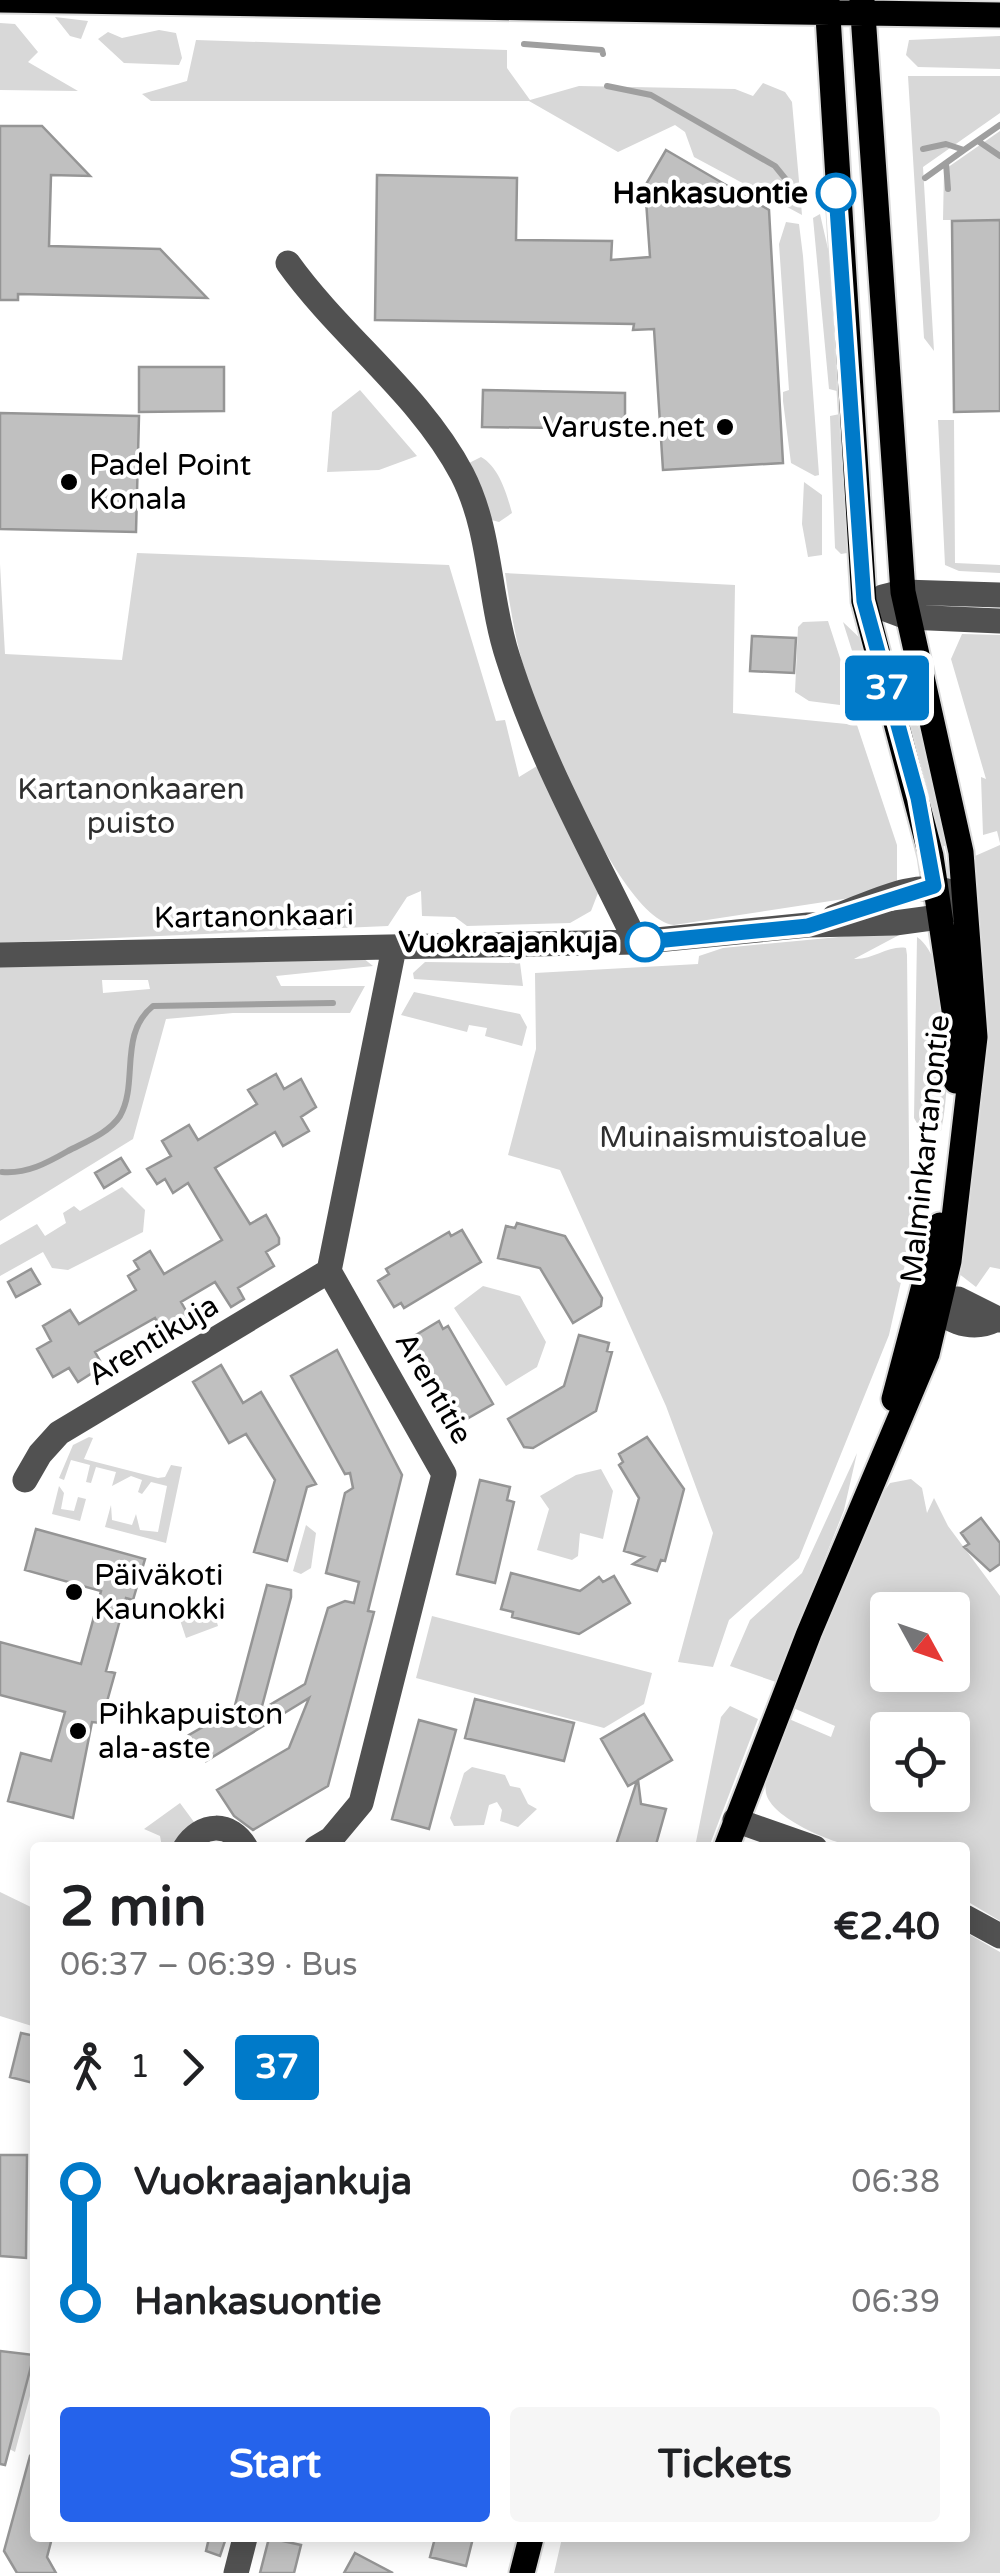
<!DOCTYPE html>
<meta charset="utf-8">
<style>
:root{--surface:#fff;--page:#f6f6f6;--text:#202124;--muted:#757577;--accent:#2563eb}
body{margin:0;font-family:"Varela Round",sans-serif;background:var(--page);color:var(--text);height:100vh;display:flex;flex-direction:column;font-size:38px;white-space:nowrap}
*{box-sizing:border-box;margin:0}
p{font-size:32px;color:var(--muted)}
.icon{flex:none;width:55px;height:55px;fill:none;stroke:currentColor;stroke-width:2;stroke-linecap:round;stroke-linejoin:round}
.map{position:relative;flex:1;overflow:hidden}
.drawer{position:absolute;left:30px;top:1842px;width:940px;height:700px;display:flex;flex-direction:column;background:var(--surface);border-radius:10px;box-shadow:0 5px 25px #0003}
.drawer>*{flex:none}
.badge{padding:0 20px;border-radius:8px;font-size:35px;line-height:65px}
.needle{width:65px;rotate:130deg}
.controls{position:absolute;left:870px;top:1592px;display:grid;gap:20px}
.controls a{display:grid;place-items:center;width:100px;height:100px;border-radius:10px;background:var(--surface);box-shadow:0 5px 25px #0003;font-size:50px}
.map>.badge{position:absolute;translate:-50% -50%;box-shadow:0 0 0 5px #fff}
.legs{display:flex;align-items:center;gap:15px;height:110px;padding:0 30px;font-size:32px}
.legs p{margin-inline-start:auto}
.headline{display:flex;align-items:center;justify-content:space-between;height:170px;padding:0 30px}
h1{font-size:55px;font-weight:700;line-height:75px}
.action{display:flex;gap:20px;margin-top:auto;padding:20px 30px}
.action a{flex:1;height:115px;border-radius:10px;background:var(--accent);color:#fff;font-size:40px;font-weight:700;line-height:115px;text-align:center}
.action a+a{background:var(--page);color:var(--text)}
ul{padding:0 30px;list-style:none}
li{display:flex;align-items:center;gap:35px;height:120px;font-size:38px}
li i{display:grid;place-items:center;width:15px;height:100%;margin:0 12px;background:currentColor}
li i::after{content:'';width:25px;height:25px;margin:-12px;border:8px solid;border-radius:50%;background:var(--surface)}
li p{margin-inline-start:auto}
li:first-child i{background:linear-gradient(#0000 50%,currentColor 0)}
li:last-child i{background:linear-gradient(currentColor 50%,#0000 0)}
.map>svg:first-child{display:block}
.green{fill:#d8d8d8;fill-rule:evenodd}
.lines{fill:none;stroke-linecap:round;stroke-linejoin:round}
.stream{stroke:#9f9f9f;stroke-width:6}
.building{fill:#c0c0c0;stroke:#959595;stroke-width:2.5}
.major-casing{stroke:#dbdbdb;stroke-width:29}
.minor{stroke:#515151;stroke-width:25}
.major{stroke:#000;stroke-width:25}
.line-1-casing{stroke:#fff;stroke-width:22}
.line-1{stroke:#007ac9;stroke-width:15}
.stop-1-dot{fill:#fff;stroke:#007ac9;stroke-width:5}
.poi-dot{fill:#000;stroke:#fff;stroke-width:4}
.labels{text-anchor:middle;stroke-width:8;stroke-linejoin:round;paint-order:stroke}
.stop-label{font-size:30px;font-weight:bold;fill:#000;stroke:#fff;text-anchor:end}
.poi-label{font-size:30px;fill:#000;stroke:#fff;text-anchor:start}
.park-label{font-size:30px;fill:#2f2f2f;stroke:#fff}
.street-label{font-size:30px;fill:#000;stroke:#fff}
</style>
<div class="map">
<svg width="1000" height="2573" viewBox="0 0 1000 2573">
<rect width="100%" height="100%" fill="#fff"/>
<path class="green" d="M55 17 88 21 81 39 70 36Z
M0 23 15 24 38 52 28 62 78 91 0 90Z
M159 30 176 33 182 58 179 65 124 63 98 39 108 32 122 38Z
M1000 36V69L918 67 906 55 909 40Z
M196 40 507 50V68L530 100 579 86 735 89 753 96 763 83 785 92 792 102 802 215 694 157 685 132 675 125 618 152 529 101H151L142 94 187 81Z
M908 76H1000V113L923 167 934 351 924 338Z
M1000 131V220H943L944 170Z
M820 214 831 262 837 391 829 389 813 218Z
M786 222 799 224 803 256 819 475 815 476 791 463 783 401V392L789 390 779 244Z
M360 390 417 456 379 470 327 472 332 412Z
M840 414 847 553 841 554 835 548 830 416Z
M938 420H954L955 563 1000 565V573L959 571 945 565Z
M481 457C499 467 507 494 512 513L499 522 488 519 467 464Z
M804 482 822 495V555L808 557 802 524Z
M137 553 449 565 496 721 505 720 507 728 519 777 537 766 598 893 591 911 570 923 467 926 455 917 422 916 421 891 407 897 388 926 0 943V564L5 654 122 660Z
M505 573 735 585 733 713 857 725 897 845V886L870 895 674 925C621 920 540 721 525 671 515 639 510 606 505 573Z
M828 621 852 695 840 705 809 701 795 692 798 627 803 622Z
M843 622 862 640 876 686 865 692Z
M962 634 1000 635V843L997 831 983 835 981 777 986 779 951 659Z
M910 709 929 750 949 845 940 847 904 710Z
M1000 845V1269L990 1267 976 1287 958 1273 987 1006 974 862 975 856Z
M892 932 901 934 854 959C873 960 889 945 906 948L907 955 910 1242 889 1335 799 1558 729 1620 713 1667 678 1662 713 1533 666 1406 560 1170 508 1155 536 1049 535 973 698 964 699 956 723 948Z
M917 937C954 961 951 1090 941 1131L918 1125 914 1118Z
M363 958 373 966 276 976 281 986H365L350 1013H233L166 1019 133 1139 0 1221V967ZM102 980H148L150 989 103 993Z
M425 962 520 963 523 986 414 979 413 973Z
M414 992 520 1014 527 1027 522 1046 485 1036 487 1028 469 1025 467 1032 401 1015Z
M122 1187 145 1210 143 1232 68 1270 52 1268 43 1252 0 1276V1245L37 1224 45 1236 66 1223 63 1213 74 1206 80 1211Z
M483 1286 520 1296 546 1342 537 1367 506 1386 454 1308Z
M89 1437 93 1438 84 1459 158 1478 165 1477 171 1465 182 1467 166 1543 105 1527 111 1505 112 1520 132 1525 136 1514 140 1530 158 1532 167 1486 151 1482 142 1494 138 1492 142 1480 131 1476 112 1486 116 1472 96 1467 91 1483 86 1482 90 1465 71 1460 64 1480 59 1478 73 1445Z
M857 1453 844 1510 776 1682 730 1666 750 1620 802 1573Z
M601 1469 613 1491 603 1539 580 1533 578 1556 572 1560 537 1550 549 1509 540 1496 576 1475Z
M911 1479 922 1488 927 1513 934 1498 948 1526 1000 1596V1921L965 1900V1848C931 1847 890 1854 856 1847 832 1843 771 1818 766 1793 762 1769 780 1740 789 1719L831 1737 835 1726 791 1707 870 1511 890 1483ZM888 1610H952V1675H888ZM888 1730H952V1795H888Z
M59 1486 64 1493 61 1509 74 1511 78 1497 86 1499 80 1521 52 1514Z
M306 1525 316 1533 311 1568 301 1574 293 1571Z
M184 1613 216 1619 218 1626 186 1638 180 1620Z
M432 1616 652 1673 644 1704 604 1728 416 1678Z
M730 1706 758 1719 709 1847H695L721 1717Z
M472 1767 505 1775 510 1786 520 1788 528 1804 537 1809 518 1827 500 1821 502 1810 497 1802 489 1805 484 1825 454 1826 450 1818 464 1773Z
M180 1803 194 1822 171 1847H162L160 1836 144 1829Z
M0 1892 35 1909V2027L0 2016Z
M965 1932 1000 1952V2573H554L562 2538H965Z
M27 2354 35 2355V2377L15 2452 2 2445Z"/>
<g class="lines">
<path class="stream" d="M524 44 602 50 603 54
M607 86 651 95 775 166 788 182
M978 141 1000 156
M923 149 946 144 964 150 1000 125
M946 163 948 189
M925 178 964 150
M2 1172C27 1174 47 1163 68 1151 85 1142 109 1133 120 1116 139 1083 118 1034 153 1006L333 1003"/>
</g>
<path class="building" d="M0 126H42L90 176 51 175 49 246 160 249 207 298 18 294V300H0Z
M666 150 769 210 783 463 663 470 654 329 633 330 634 324 375 320 377 175 517 178 516 240 612 241 611 260 650 257 645 186Z
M1000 220V411L954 412 952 221Z
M139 367H224V411L139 412Z
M483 390 625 393V429L482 427Z
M0 413 139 416 136 532 0 529Z
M752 636 796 638 794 673 750 671Z
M276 1074 284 1089 301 1079 316 1107 301 1117 309 1131 283 1146 275 1132 215 1168 250 1224 266 1215 279 1238V1244L266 1252 274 1266 238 1288 244 1299 231 1307 215 1282 181 1302 189 1316 163 1332 155 1318 95 1352 103 1366 78 1382 69 1368 53 1377 37 1349 51 1341 43 1326 70 1310 79 1324 136 1290 128 1276 139 1269 134 1261 150 1251 164 1274 222 1240 188 1183 173 1193 165 1179 157 1184 147 1169 171 1156 162 1141 189 1125 198 1140 257 1104 248 1090Z
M121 1158 130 1172 104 1188 95 1173Z
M517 1223 565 1236 602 1298 601 1306 573 1323 540 1268 498 1258 506 1226 515 1228Z
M462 1230 481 1262 404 1308 401 1303 394 1307 378 1281 389 1274 386 1269 449 1232 451 1236Z
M31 1269 40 1284 16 1297 8 1282Z
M439 1321 443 1329 448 1326 493 1404 463 1421 457 1412 450 1416 413 1352 417 1349 411 1338Z
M579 1335 609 1343 607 1351 612 1352 596 1411 533 1448 524 1447 508 1419 564 1386Z
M337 1350 402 1475 368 1611 374 1612 328 1786 253 1830 234 1816 217 1790 289 1748 309 1698 206 1761 189 1735 234 1709 267 1585 291 1590V1597L261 1710 305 1684 328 1608 345 1601 354 1603 359 1582 326 1573 345 1493 353 1488 350 1473 345 1474 291 1376Z
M221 1365 243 1403 261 1392 316 1484 307 1487 287 1561 254 1552 275 1480 246 1434 229 1443 193 1382Z
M647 1437 684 1489 665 1561 661 1560 657 1571 633 1564 644 1557 624 1551 639 1498 619 1465 623 1462 619 1454Z
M480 1480 510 1487 507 1500 514 1502 495 1583 457 1574Z
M981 1518 1000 1543V1564L990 1571 964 1547 969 1544 961 1533Z
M36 1529 145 1559 133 1600 126 1598 106 1671 115 1673 101 1723 92 1722 73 1818 8 1801 21 1753 51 1761 65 1712 0 1695V1642L81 1664 101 1591 25 1570Z
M511 1573 580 1591 599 1577 603 1582 614 1576 630 1603 579 1634 512 1617 513 1612 501 1609Z
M475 1699 574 1723 564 1761 465 1738Z
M644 1714 672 1760 638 1780 641 1804 666 1809 655 1848H615L637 1781 628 1786 601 1739Z
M419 1720 456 1730 429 1829 392 1819Z
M21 2033 35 2036 33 2083 10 2077Z
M0 2155H27L26 2258 0 2256Z
M0 2351 34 2355 5 2465 0 2464Z
M30 2456 35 2457V2538H52L47 2557 56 2573H17L4 2551Z
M209 2538H226L220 2556 206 2551Z
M269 2538 301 2545 294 2573H260Z
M435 2538H473L466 2566 430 2557Z
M355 2553 393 2573H344Z"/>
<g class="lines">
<g class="major-casing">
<path id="major" d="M0 0 1000 15
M827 0 864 601 931 856 957 1030 956 1081
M894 1399 940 1225
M726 1848 809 1633 927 1354 949 1261 975 1037 961 852 903 592 862 0
M522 2573 531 2538"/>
</g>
<path class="minor" d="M288 263C341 337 420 394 462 474 492 532 488 598 508 658 539 757 591 849 636 942
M883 597 903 592 1000 595
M864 601 907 617 1000 621
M834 917C871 904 915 878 953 893
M0 955 636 942 808 925 895 923 939 917 958 904
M921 1300C945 1318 969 1334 997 1319
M921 1300 958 1299 1000 1320
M25 1480 40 1454 59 1433 329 1271
M735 1820 815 1848
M185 1848C201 1822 231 1821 246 1848
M316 1848 331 1839 361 1803 444 1474 329 1271 394 948
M965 1917 1000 1936
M236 2573 245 2538"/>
<use href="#major" class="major"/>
</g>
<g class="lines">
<g class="line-1-casing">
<path id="line-1" d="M645 942 808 926 934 886 918 798 864 601 836 193"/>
</g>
<use href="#line-1" class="line-1"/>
</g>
<g class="stop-1-dot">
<circle cx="836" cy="193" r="18"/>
<circle cx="645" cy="942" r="18"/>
</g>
<g class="poi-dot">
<circle cx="725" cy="427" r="10"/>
<circle cx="69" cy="482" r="10"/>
<circle cx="74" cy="1592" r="10"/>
<circle cx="78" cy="1731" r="10"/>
</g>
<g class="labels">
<g class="stop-label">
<text x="808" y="203">Hankasuontie</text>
<text x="618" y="952">Vuokraajankuja</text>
</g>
<g class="poi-label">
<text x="705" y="437" text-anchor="end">Varuste.net</text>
<text x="89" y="475">Padel Point<tspan x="89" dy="34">Konala</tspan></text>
<text x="94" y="1585">Päiväkoti<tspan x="94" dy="34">Kaunokki</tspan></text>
<text x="98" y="1724">Pihkapuiston<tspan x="98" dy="34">ala-aste</tspan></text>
</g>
<g class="park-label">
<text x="131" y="799">Kartanonkaaren<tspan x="131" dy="34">puisto</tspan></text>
<text x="733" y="1147">Muinaismuistoalue</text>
</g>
<g class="street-label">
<text transform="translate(254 916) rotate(-1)" y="10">Kartanonkaari</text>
<text transform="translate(925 1149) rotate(-84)" y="10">Malminkartanontie</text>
<text transform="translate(153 1340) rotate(-31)" y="10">Arentikuja</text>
<text transform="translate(434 1388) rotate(60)" y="10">Arentitie</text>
</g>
</g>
</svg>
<div class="controls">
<a><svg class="needle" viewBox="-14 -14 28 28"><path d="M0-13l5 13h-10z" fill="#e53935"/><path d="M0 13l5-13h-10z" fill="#757577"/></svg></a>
<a><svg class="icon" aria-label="locate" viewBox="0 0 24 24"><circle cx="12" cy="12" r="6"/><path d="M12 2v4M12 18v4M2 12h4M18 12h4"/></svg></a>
</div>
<b class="badge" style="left:887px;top:688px;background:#007ac9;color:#fff">37</b>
<section class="drawer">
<div class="headline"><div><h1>2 min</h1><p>06:37 – 06:39 · Bus</p></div><b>€2.40</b></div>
<div class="legs"><svg class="icon" aria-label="walk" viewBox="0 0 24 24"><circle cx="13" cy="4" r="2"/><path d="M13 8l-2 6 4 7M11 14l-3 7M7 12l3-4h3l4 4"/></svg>1<svg class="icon" aria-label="forward" viewBox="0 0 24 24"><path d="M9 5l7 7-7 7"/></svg><b class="badge" style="background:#007ac9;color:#fff">37</b></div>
<ul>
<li><i style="color:#007ac9"></i><b>Vuokraajankuja</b><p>06:38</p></li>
<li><i style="color:#007ac9"></i><b>Hankasuontie</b><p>06:39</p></li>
</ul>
<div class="action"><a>Start</a><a>Tickets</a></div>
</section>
</div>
